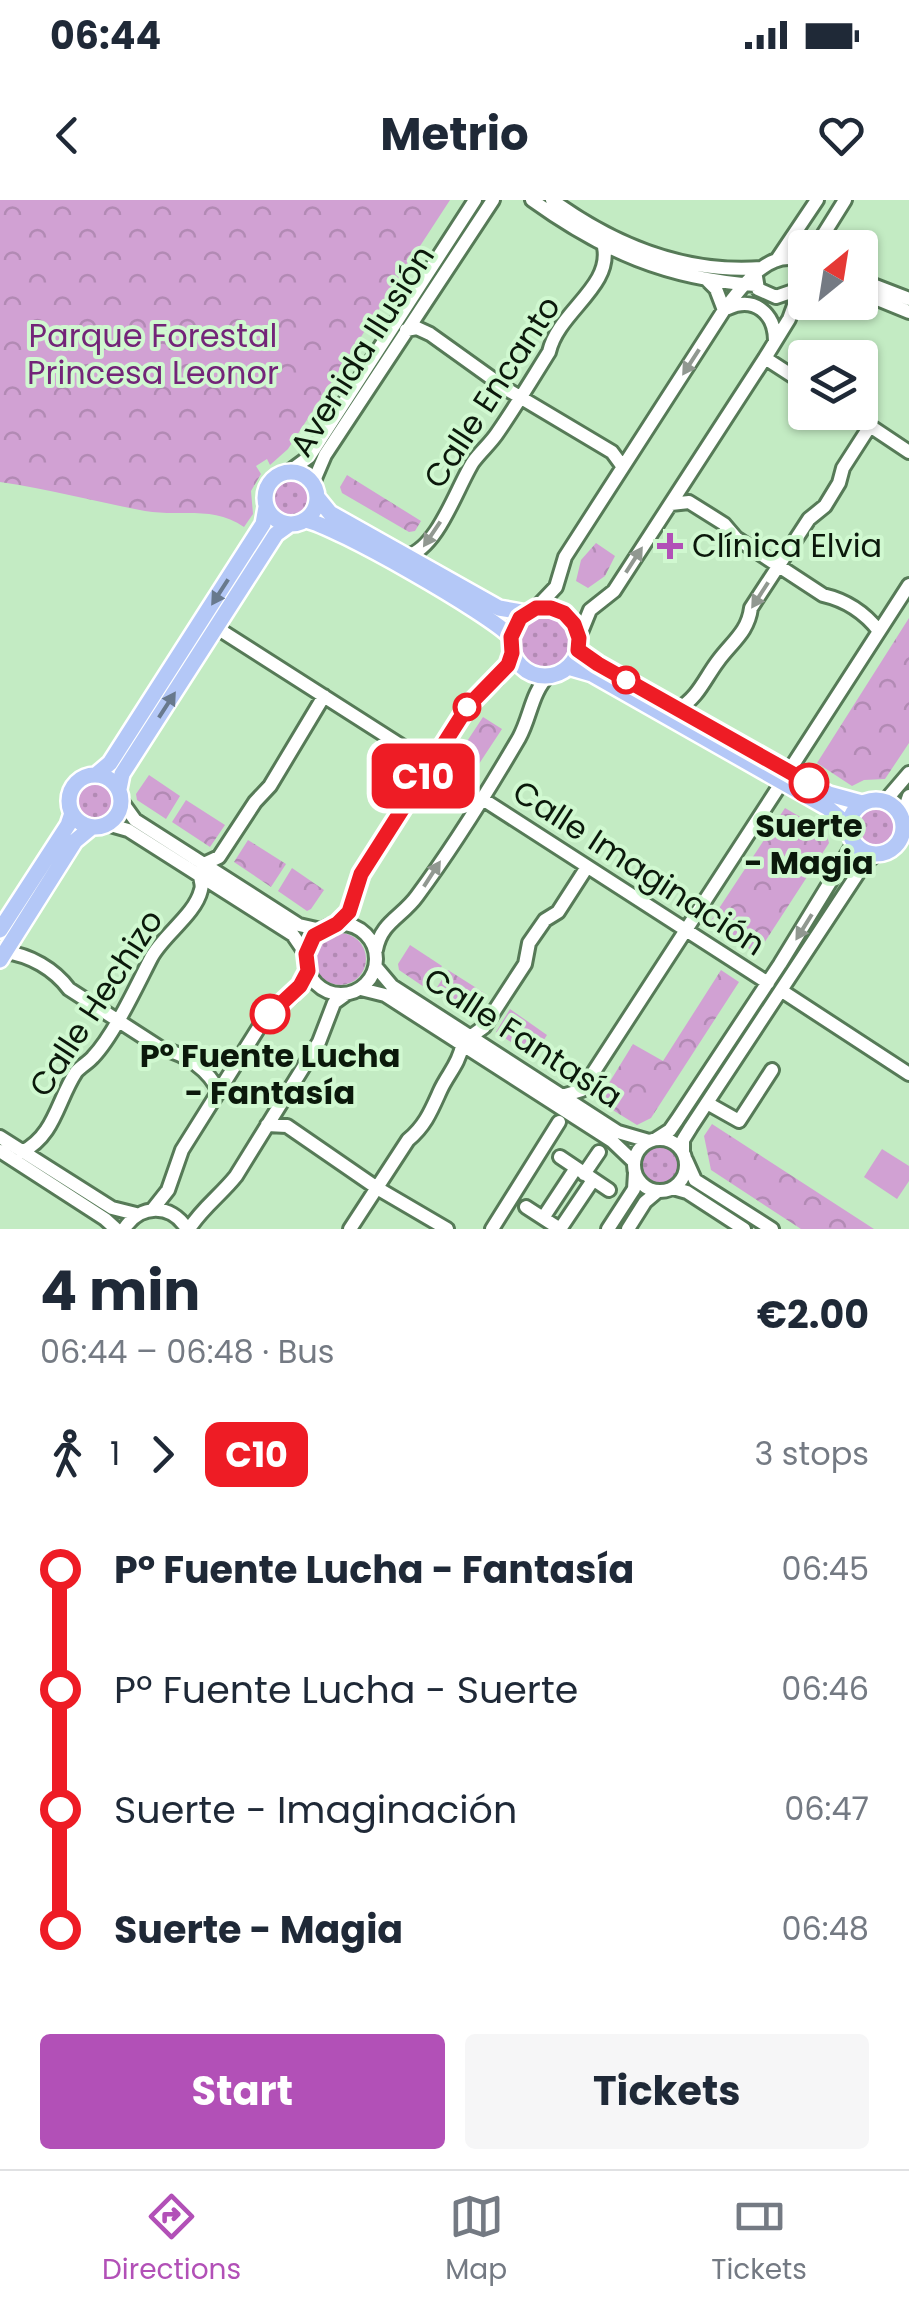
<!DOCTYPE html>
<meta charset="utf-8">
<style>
:root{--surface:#fff;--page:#f6f6f7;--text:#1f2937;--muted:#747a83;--line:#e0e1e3;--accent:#b250b7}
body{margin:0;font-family:Poppins,sans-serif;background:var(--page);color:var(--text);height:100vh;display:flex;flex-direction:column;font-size:38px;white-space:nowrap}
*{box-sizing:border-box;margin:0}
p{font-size:32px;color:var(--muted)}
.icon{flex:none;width:55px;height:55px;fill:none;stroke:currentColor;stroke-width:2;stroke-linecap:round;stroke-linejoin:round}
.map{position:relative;height:1029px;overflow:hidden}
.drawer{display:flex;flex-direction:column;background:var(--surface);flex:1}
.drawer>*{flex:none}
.badge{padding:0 20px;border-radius:15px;font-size:35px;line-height:65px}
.needle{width:65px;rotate:30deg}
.fabs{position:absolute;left:788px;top:30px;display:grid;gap:20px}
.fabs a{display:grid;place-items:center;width:90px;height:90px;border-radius:10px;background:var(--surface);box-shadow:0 2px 8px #0004;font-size:50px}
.map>.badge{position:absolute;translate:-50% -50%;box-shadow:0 0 0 5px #fff}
.legs{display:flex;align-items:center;gap:15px;height:110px;padding:0 40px;font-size:32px}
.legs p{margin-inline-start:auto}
.summary{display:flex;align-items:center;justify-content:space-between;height:170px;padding:0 40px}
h1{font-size:55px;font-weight:700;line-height:75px}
.primary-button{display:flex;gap:20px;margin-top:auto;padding:20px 40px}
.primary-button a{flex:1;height:115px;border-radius:10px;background:var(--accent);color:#fff;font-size:40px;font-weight:700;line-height:115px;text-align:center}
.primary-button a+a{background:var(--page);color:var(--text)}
ul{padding:0 40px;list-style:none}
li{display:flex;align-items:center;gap:35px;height:120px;font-size:38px}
li i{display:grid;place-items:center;width:15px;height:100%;margin:0 12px;background:currentColor}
li i::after{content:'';width:25px;height:25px;margin:-12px;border:8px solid;border-radius:50%;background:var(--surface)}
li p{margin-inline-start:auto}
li:first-child i{background:linear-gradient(#0000 50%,currentColor 0)}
li:last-child i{background:linear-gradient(currentColor 50%,#0000 0)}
.status{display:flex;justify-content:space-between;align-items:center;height:70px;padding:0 50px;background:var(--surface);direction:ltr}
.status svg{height:28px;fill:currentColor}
header{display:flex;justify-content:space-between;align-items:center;height:130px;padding:0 40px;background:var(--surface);font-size:45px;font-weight:700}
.tab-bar{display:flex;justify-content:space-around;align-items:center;height:140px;border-top:2px solid var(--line);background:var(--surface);font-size:28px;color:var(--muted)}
.tab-bar a{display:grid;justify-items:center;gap:5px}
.tab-bar .current{color:var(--accent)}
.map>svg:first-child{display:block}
.grass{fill:url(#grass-dots)}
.park{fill:url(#park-crowns)}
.pitch{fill:#d1a1d3}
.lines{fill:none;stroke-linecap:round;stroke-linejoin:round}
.minor-casing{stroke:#567a57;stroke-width:18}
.major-casing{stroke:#fff;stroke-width:20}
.minor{stroke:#fff;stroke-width:12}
.major{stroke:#b4c8f7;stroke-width:15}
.oneway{fill:#919891}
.oneway2{fill:#68798d}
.line-1-casing{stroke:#fff;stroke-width:22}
.line-1{stroke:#ee1c25;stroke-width:15}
.poi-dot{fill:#b250b7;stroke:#d0f8d0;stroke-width:4}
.stop-1-dot{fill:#fff;stroke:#ee1c25;stroke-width:5}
.labels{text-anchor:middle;stroke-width:8;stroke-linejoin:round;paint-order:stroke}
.park-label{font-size:32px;fill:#732578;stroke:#d0f8d0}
.street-label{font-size:32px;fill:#0b190b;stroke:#d0f8d0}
.poi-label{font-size:32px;fill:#0b190b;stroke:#d0f8d0;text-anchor:start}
.stop-label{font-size:32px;font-weight:bold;fill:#0b190b;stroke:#d0f8d0}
</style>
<div class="status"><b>06:44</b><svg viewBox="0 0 49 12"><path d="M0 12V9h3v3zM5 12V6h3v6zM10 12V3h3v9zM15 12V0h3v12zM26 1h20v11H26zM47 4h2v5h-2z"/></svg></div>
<header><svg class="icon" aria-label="back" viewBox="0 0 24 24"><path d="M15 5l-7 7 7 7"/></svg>Metrio<svg class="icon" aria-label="heart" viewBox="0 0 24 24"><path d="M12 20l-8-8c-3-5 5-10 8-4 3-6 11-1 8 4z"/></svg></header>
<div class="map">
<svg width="909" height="1029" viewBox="0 0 909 1029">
<defs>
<pattern id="grass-dots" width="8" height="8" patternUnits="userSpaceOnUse" patternTransform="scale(2.5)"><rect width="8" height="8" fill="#d1a1d3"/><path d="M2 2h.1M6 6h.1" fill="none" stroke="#b28ab4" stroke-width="1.8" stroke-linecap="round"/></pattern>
<pattern id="park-crowns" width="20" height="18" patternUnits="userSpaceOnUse" patternTransform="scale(2.5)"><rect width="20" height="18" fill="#d1a1d3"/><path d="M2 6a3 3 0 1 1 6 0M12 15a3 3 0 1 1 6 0" fill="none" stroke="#b28ab4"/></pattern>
</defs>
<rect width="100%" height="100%" fill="#c3ebc3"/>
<path class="grass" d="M273 298a18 18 0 1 1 36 0a18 18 0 1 1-36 0Z
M520 442a26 26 0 1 1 52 0a26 26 0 1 1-52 0Z
M76 600a19 19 0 1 1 38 0a19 19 0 1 1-38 0Z
M858 627a19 19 0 1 1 38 0a19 19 0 1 1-38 0Z
M314 759a26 26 0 1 1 52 0a26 26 0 1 1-52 0Z
M641 965a19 19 0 1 1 38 0a19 19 0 1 1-38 0Z"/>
<path class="park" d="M0 0H450L288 249 270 265 267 259 256 266 261 274 251 291 253 314 244 327C213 305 180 317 145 311 97 302 49 289 0 282Z
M347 275 421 321 415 331 409 332 342 293 340 287Z
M596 343 615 356 605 376 588 388 576 381 581 360Z
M909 418V543L885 579 864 580 852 586 817 563Z
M483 517 502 529 475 570 456 558Z
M149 575 180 596 166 619 137 600 136 594Z
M186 600 225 625 210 647 172 622Z
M785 608 826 632 829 643 757 754 710 722Z
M248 640 286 664 271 687 234 662Z
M292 668 324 690 311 709 307 711 278 691Z
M410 745 442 766 427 789 399 770 398 764Z
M448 770 486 794 472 818 434 792Z
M721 770 739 782 651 918 637 925 598 901 633 844 663 861Z
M510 809 547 835 533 857 496 832Z
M712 924 874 1029H801L711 970 704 936Z"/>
<path class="pitch" d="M882 949 909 966V981L897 999 864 977Z"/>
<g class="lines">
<g class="minor-casing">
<path id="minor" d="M532 0C603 51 667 79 756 85
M552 0C614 45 686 74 762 68
M815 48 845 0
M778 58 817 0
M756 77 758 89 776 97 802 88
M860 80 909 99
M860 92 909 112
M728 108C754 96 775 113 775 141
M724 110C743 85 771 45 805 62
M406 130 417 128 430 134 508 190 612 252 623 267
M765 158 805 184
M849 212 909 252
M290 271 309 257 475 0
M313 283 325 255 493 0
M671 304 689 302 724 324 736 338 823 395C845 400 865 413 879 431
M407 356C438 348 457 287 473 262 481 251 491 243 498 232 516 206 532 179 549 152 558 112 612 87 604 47
M536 408 556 387 565 357 724 110 716 89 707 80
M217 428 430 564
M579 437 590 410 614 391 765 158 789 119 800 89
M678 509C698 498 705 478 718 461 732 442 748 432 751 408L809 319 825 306 839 283 843 268 870 226
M789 571 909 385
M481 598 768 783
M885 601 909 573
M122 602 135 620 299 725 321 730
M902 617 909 596
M107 624 128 630 293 735 306 754
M204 664 219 657 255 602 270 586 324 496
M306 759a35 35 0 1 1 70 0a35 35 0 1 1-70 0Z
M337 724 349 712 361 674 430 564 468 507 497 479 508 465 513 453
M376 750C381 722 402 717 417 696 454 646 488 591 519 538 531 516 531 493 549 475
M5 752C30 755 54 769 69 789L162 849C186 854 209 870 219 892
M376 767 392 786 618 932 649 941
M361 789 385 795 612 941 634 962
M782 791 909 874
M470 837 484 827 525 764 529 743 545 720 558 712 587 667
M562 896 582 890 782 582
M707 903 739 921 772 870
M267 925 287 926 377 988 447 1029
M0 937 112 1008 136 1014
M656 939 670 930 677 920 780 764 854 643
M634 965a26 26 0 1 1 52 0a26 26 0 1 1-52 0Z
M0 951 105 1019 116 1029
M22 952C55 935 57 901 76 872 81 866 88 863 93 857 114 835 137 785 151 758 163 735 195 715 201 690 203 685 200 680 200 675
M683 952V940L691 927 864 664 875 655
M560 957 609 990
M686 960 695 980 772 1029
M584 974 599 952
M673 988 687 992 744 1029
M526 1007 560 1029
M153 1009 168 990 182 950 261 824 292 796 307 771
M543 1018 576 968
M124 1029C140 1004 171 1003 187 1029
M189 1029C202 1008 221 995 236 976L319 842 334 803 345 795
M350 1029 408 940C425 926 431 911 440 891 447 875 459 864 462 846
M492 1029 559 922
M560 1029 593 980
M608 1029 634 989 635 973
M628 1029 645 1002 658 991"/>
</g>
<g class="major-casing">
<path id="major" d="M265 298a26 26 0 1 1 52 0a26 26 0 1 1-52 0Z
M317 297 330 313 499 408 527 413
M305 320C333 324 492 415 511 437
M511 442a34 34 0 1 1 68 0a34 34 0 1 1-68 0Z
M578 450 598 464 829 594 862 603
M568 467 592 474 828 608 848 625
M97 574 110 563 263 324 266 307
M69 601a26 26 0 1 1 52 0a26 26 0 1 1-52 0Z
M119 589 122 574 276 334 290 324
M849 627a27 27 0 1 1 54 0a27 27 0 1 1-54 0Z
M0 730 68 625 72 613
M0 760 75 641 92 627"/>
</g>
<use href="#minor" class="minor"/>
<use href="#major" class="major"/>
</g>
<defs><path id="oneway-solid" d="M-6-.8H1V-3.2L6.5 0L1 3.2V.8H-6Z" transform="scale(2.5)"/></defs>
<g class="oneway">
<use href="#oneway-solid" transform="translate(691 162) rotate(123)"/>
<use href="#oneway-solid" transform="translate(432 334) rotate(124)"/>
<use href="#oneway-solid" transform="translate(634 360) rotate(-57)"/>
<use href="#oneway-solid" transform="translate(760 395) rotate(123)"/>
<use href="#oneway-solid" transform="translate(432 674) rotate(-57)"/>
<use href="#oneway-solid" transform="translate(804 727) rotate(122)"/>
</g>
<g class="oneway2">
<use href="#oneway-solid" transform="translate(220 392) rotate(123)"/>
<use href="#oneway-solid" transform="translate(167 505) rotate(-57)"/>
</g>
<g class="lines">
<g class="line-1-casing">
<path id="line-1" d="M270 814 300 786 308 771 306 754 314 736 337 724 349 712 361 674 468 506 508 465 512 453 511 437 520 418 536 408H551L564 413 574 424 579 438 578 450 598 464 809 583"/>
</g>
<use href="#line-1" class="line-1"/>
</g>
<path class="poi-dot" d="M665 331h10v10h10v10h-10v10h-10v-10h-10v-10h10z"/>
<g class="stop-1-dot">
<circle cx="626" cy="480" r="12"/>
<circle cx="467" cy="507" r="12"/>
<circle cx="809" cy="583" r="18"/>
<circle cx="270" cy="814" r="18"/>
</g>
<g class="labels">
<g class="park-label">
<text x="153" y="147">Parque Forestal<tspan x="153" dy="37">Princesa Leonor</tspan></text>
</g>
<g class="street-label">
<text transform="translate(362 151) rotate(-58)" y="11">Avenida Ilusión</text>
<text transform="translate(492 192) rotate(-57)" y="11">Calle Encanto</text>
<text transform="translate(639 668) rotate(33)" y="11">Calle Imaginación</text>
<text transform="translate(96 803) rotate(-57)" y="11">Calle Hechizo</text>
<text transform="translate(523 838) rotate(33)" y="11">Calle Fantasía</text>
</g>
<g class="poi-label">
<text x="692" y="357">Clínica Elvia</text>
</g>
<g class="stop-label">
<text x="809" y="637">Suerte<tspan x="809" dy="37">- Magia</tspan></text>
<text x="270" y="867">Pº Fuente Lucha<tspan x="270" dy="37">- Fantasía</tspan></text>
</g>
</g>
</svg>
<div class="fabs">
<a><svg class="needle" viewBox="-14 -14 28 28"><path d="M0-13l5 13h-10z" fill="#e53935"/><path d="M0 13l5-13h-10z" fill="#747a83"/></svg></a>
<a><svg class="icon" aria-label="layers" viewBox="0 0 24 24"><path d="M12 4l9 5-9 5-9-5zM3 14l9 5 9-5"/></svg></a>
</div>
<b class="badge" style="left:423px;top:576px;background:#ee1c25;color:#fff">C10</b>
</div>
<section class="drawer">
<div class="summary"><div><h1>4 min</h1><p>06:44 – 06:48 · Bus</p></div><b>€2.00</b></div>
<div class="legs"><svg class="icon" aria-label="walk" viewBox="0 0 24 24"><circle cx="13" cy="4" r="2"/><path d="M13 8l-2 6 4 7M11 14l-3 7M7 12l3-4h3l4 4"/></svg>1<svg class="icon" aria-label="forward" viewBox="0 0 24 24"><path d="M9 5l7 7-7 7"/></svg><b class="badge" style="background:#ee1c25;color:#fff">C10</b><p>3 stops</p></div>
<ul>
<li><i style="color:#ee1c25"></i><b>Pº Fuente Lucha - Fantasía</b><p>06:45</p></li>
<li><i style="color:#ee1c25"></i><span>Pº Fuente Lucha - Suerte</span><p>06:46</p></li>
<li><i style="color:#ee1c25"></i><span>Suerte - Imaginación</span><p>06:47</p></li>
<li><i style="color:#ee1c25"></i><b>Suerte - Magia</b><p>06:48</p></li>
</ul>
<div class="primary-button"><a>Start</a><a>Tickets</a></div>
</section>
<nav class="tab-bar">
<a class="current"><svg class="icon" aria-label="directions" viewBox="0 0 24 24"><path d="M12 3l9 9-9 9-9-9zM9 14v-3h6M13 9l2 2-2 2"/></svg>Directions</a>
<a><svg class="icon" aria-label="map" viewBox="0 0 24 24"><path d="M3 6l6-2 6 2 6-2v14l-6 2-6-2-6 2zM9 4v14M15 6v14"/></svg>Map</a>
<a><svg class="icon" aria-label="tickets" viewBox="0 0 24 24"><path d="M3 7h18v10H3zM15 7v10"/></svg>Tickets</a>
</nav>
